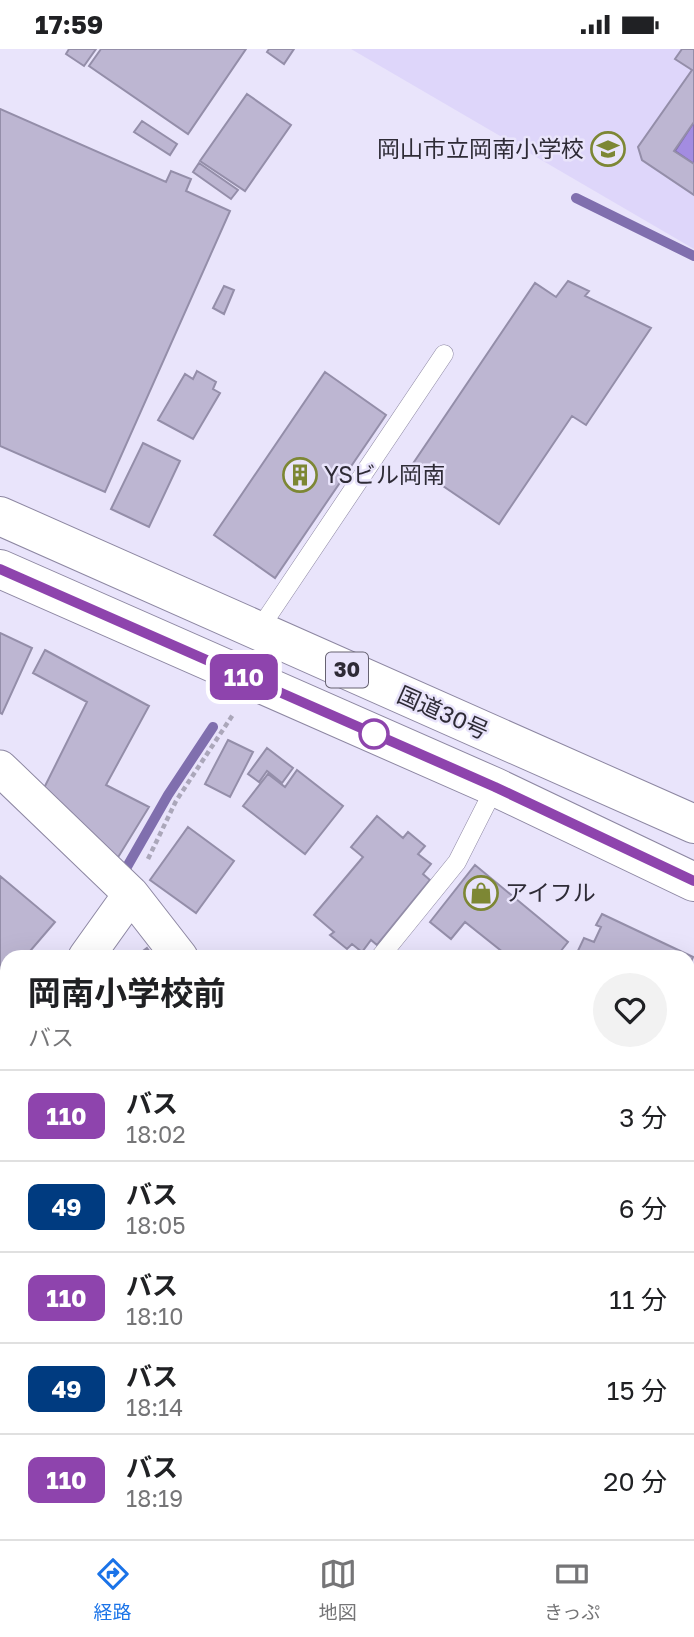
<!DOCTYPE html>
<html lang="ja">
<meta charset="utf-8">
<style>
:root{--surface:#fff;--page:#f2f2f2;--text:#202124;--muted:#757577;--line:#e0e0e0;--accent:#1a73e8}
body{margin:0;font-family:"Golos Text","Noto Sans JP",sans-serif;background:var(--page);color:var(--text);height:100vh;display:flex;flex-direction:column;font-size:26px;white-space:nowrap}
*{box-sizing:border-box;margin:0}
p{font-size:23px;color:var(--muted)}
.icon{flex:none;width:38px;height:38px;fill:none;stroke:currentColor;stroke-width:2;stroke-linecap:round;stroke-linejoin:round}
.map{position:relative;flex:1;overflow:hidden}
.side{position:absolute;left:0px;top:901px;width:695px;height:590px;display:flex;flex-direction:column;background:var(--surface);border-radius:21px 21px 0 0;box-shadow:0 7px 28px #0002}
.side>*{flex:none}
.badge{padding:0 14px;border-radius:10px;font-size:24px;line-height:46px}
.map>.badge{position:absolute;translate:-50% -50%;box-shadow:0 0 0 4px #fff}
.round{display:grid;place-items:center;flex:none;width:74px;height:74px;border-radius:37px;background:var(--page)}
.headline{display:flex;align-items:center;justify-content:space-between;height:119px;padding:0 28px}
h1{font-size:33px;font-weight:700;line-height:52px}
ul{padding:0;list-style:none}
li{display:flex;align-items:center;gap:21px;height:91px;padding:0 28px;border-top:2px solid var(--line)}
li div{flex:1}
li b{display:block;font-size:26px}
li em{font-style:normal}
li .badge{min-width:77px;font-weight:700;text-align:center}
.status{display:flex;justify-content:space-between;align-items:center;height:49px;padding:0 35px;background:var(--surface);direction:ltr}
.status svg{height:19px;fill:currentColor}
.tab-bar{display:flex;justify-content:space-around;align-items:center;height:98px;border-top:2px solid var(--line);background:var(--surface);font-size:19px;color:var(--muted)}
.tab-bar a{display:grid;justify-items:center;gap:4px}
.tab-bar .selected{color:var(--accent)}
.map>svg:first-child{display:block}
.built{fill:#ded6fa}
.water{fill:#a38ce1;stroke:#806fae;stroke-width:2}
.lines{fill:none;stroke-linecap:round;stroke-linejoin:round}
.stream{stroke:#806fae;stroke-width:10}
.building{fill:#bdb6d2;stroke:#948ea9;stroke-width:2}
.lane-casing{stroke:#8d87a2;stroke-width:19}
.street-casing{stroke:#8d87a2;stroke-width:37}
.highway-casing{stroke:#8d87a2;stroke-width:40}
.path{stroke:#aba7ba;stroke-width:4.5;stroke-dasharray:5 3.5;stroke-linecap:butt}
.lane{stroke:#fff;stroke-width:18}
.street{stroke:#fff;stroke-width:35}
.highway{stroke:#fff;stroke-width:38}
.line-casing{stroke:#fff;stroke-width:16}
.line{stroke:#8e44ad;stroke-width:10}
.stop-dot{fill:#fff;stroke:#8e44ad;stroke-width:3.5}
.labels{text-anchor:middle;stroke-width:5;stroke-linejoin:round;paint-order:stroke}
.shield{fill:#e9e4fb;stroke:#666271;stroke-width:2}
.shield-label{font-size:21px;font-weight:bold;fill:#2e2b36}
.poi-label{font-size:23px;fill:#2e2b36;stroke:#e9e4fb;text-anchor:start}
.street-label{font-size:23px;fill:#2e2b36;stroke:#e9e4fb}
</style>
<div class="status"><b>17:59</b><svg viewBox="0 0 49 12"><path d="M0 12V9h3v3zM5 12V6h3v6zM10 12V3h3v9zM15 12V0h3v12zM26 1h20v11H26zM47 4h2v5h-2z"/></svg></div>
<div class="map">
<svg width="694" height="1490" viewBox="0 0 694 1490">
<rect width="100%" height="100%" fill="#e9e4fb"/>
<path class="built" d="M351 0H694V200Z"/>
<path class="water" d="M694 73V115L675 102Z"/>
<g class="lines">
<path class="stream" d="M576 149 694 207
M120 830 168 746 213 678"/>
</g>
<path class="building" d="M69 0H96L84 17 66 5Z
M101 0H246L188 85 89 17Z
M269 0H294L284 15 267 3Z
M682 0H694V73L674 102 694 115V146L642 111 638 98 692 21 675 10Z
M247 45 291 76 245 142 200 112Z
M0 60 166 133 171 122 191 130 186 142 230 162 105 443 0 397Z
M142 72 177 95 170 106 134 83Z
M199 114 238 141 231 150 193 123Z
M568 232 589 242 585 247 651 279 586 376 572 367 499 475 412 416 535 234 556 248Z
M224 237 234 241 224 265 213 259Z
M197 322 216 333 213 340 220 344 193 390 158 371 185 325 193 330Z
M325 323 386 366 275 529 214 486Z
M143 394 180 412 149 478 111 460Z
M0 584 32 599 2 665 0 664Z
M45 601 149 657 106 736 149 758 117 810 44 739 87 653 33 624Z
M228 691 253 703 230 748 205 735Z
M267 699 293 719 282 734 267 722 259 733 248 725Z
M297 721 343 757 305 805 243 757 268 725 285 738Z
M377 767 403 789 408 783 425 797 418 805 431 815 423 825 430 831 377 896 371 891 362 903 352 895 347 900 330 886 334 883 314 866 363 808 351 798Z
M188 778 234 812 196 864 150 831Z
M475 816 568 893 556 908H509L465 873 451 890 430 873Z
M0 827 55 873 25 908H7V929L0 938Z
M602 865 693 908 688 920V908H575L584 889 594 893 601 878 596 876Z
M147 899 154 908H135Z
M694 992V1012L688 1009Z
M7 1029V1071L0 1060V1049L4 1046 0 1038 7 1034Z
M0 1139 7 1145V1209L0 1217Z
M688 1154 694 1158V1197L688 1193Z
M694 1217V1261L688 1269V1224Z
M694 1268V1283L688 1278Z
M688 1328 694 1333V1369L688 1364Z
M690 1436 694 1440V1463L688 1457V1439Z
M688 1472 694 1477V1490H653L658 1484H688Z
M94 1484H138L143 1490H90Z
M327 1484H338L342 1490H324L322 1487Z
M557 1484H641L636 1490H552Z"/>
<g class="lines">
<g class="lane-casing">
<path id="lane" d="M258 582 444 305
M380 908 457 813 495 738
M0 1101 7 1112"/>
</g>
<g class="street-casing">
<path id="street" d="M0 719 131 845 180 908
M86 908 131 845
M0 1019 7 1011
M688 1091 694 1079
M688 1131 694 1135
M688 1304 694 1309
M688 1413 694 1419
M492 1484 493 1490
M7 1490 12 1484"/>
</g>
<g class="highway-casing">
<path id="highway" d="M0 467 694 775
M0 520 495 738 694 833"/>
</g>
<path class="path" d="M148 810 176 752 234 664"/>
<use href="#lane" class="lane"/>
<use href="#street" class="street"/>
<use href="#highway" class="highway"/>
</g>
<g class="lines">
<g class="line-casing">
<path id="line" d="M0 520 495 738 694 832"/>
</g>
<use href="#line" class="line"/>
</g>
<defs>
<g id="school-ring" transform="scale(1.75)"><circle r="9.5" fill="#e9e4fb" stroke="#7d8734" stroke-width="1.5"/><path d="M0-5L7-2L0 1L-7-2ZM-4 1L0 2.5L4 1V4Q0 6-4 4Z" fill="#7d8734"/></g>
<g id="building-ring" transform="scale(1.75)"><circle r="9.5" fill="#e9e4fb" stroke="#7d8734" stroke-width="1.5"/><path d="M-4-6H4V6H1V3H-1V6H-4ZM-2.5-4.3h1.7v1.8h-1.7ZM.8-4.3h1.7v1.8H.8ZM-2.5-1h1.7V.8h-1.7ZM.8-1h1.7V.8H.8Z" fill="#7d8734"/></g>
<g id="shop-ring" transform="scale(1.75)"><circle r="9.5" fill="#e9e4fb" stroke="#7d8734" stroke-width="1.5"/><path d="M-5-2.5h2.3a2.7 3.5 0 0 1 5.4 0H5L5.5 6h-11ZM-1.5-2.5h3a1.5 2.3 0 0 0-3 0Z" fill="#7d8734"/></g>
</defs>
<g fill-rule="evenodd">
<use href="#school-ring" x="608" y="100"/>
<use href="#building-ring" x="300" y="426"/>
<use href="#shop-ring" x="481" y="844"/>
</g>
<circle class="stop-dot" cx="374" cy="685" r="14"/>
<g class="labels">
<rect class="shield" x="326" y="603.5" width="42" height="35" rx="5"/>
<g class="shield-label">
<text x="347" y="628">30</text>
</g>
<g class="poi-label">
<text x="584" y="108" text-anchor="end">岡山市立岡南小学校</text>
<text x="324" y="434">YSビル岡南</text>
<text x="505" y="852">アイフル</text>
</g>
<g class="street-label">
<text transform="translate(443 664) rotate(24)" y="8">国道30号</text>
</g>
</g>
</svg>
<b class="badge" style="left:244px;top:628px;background:#8e44ad;color:#fff">110</b>
<section class="side">
<div class="headline"><div><h1>岡南小学校前</h1><p>バス</p></div><a class="round"><svg class="icon" aria-label="heart" viewBox="0 0 24 24"><path d="M12 20l-8-8c-3-5 5-10 8-4 3-6 11-1 8 4z"/></svg></a></div>
<ul>
<li><span class="badge" style="background:#8e44ad;color:#fff">110</span><div><b>バス</b><p>18:02</p></div><em>3 分</em></li>
<li><span class="badge" style="background:#003b80;color:#fff">49</span><div><b>バス</b><p>18:05</p></div><em>6 分</em></li>
<li><span class="badge" style="background:#8e44ad;color:#fff">110</span><div><b>バス</b><p>18:10</p></div><em>11 分</em></li>
<li><span class="badge" style="background:#003b80;color:#fff">49</span><div><b>バス</b><p>18:14</p></div><em>15 分</em></li>
<li><span class="badge" style="background:#8e44ad;color:#fff">110</span><div><b>バス</b><p>18:19</p></div><em>20 分</em></li>
</ul>
</section>
</div>
<nav class="tab-bar">
<a class="selected"><svg class="icon" aria-label="directions" viewBox="0 0 24 24"><path d="M12 3l9 9-9 9-9-9zM9 14v-3h6M13 9l2 2-2 2"/></svg>経路</a>
<a><svg class="icon" aria-label="map" viewBox="0 0 24 24"><path d="M3 6l6-2 6 2 6-2v14l-6 2-6-2-6 2zM9 4v14M15 6v14"/></svg>地図</a>
<a><svg class="icon" aria-label="tickets" viewBox="0 0 24 24"><path d="M3 7h18v10H3zM15 7v10"/></svg>きっぷ</a>
</nav>
